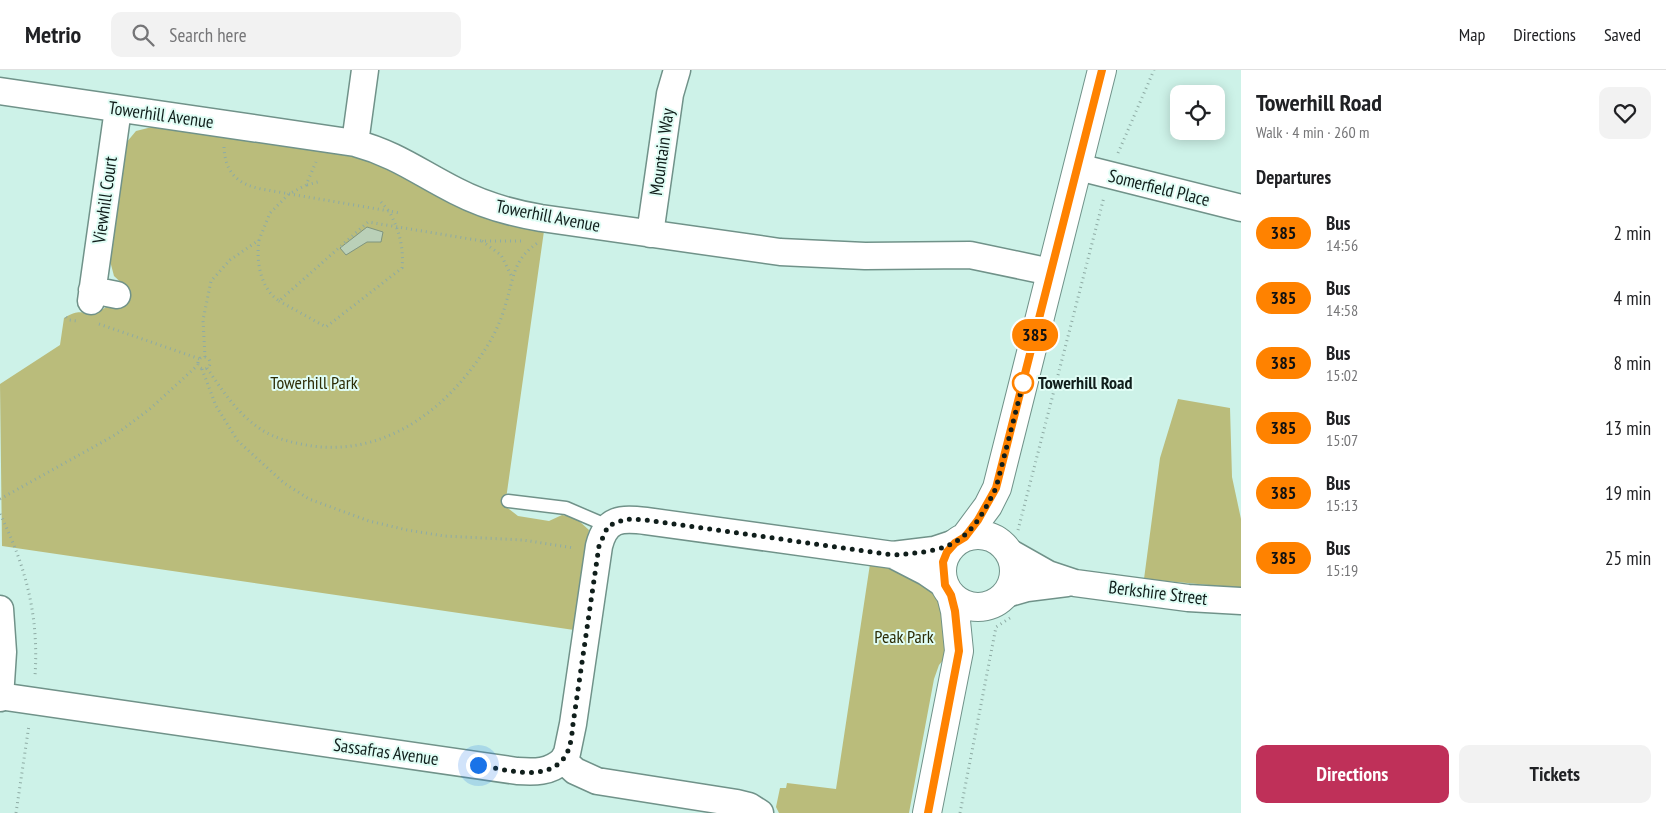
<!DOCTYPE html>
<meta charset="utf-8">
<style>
:root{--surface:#fff;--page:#f2f2f2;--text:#202124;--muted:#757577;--line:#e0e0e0;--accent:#bf3059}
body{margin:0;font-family:"PT Sans Narrow",sans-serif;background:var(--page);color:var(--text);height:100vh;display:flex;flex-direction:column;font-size:19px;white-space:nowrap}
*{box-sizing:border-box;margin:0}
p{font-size:16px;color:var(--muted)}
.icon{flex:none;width:28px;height:28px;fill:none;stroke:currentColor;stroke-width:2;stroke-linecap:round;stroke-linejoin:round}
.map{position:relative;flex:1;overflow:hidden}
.panel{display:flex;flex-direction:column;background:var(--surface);width:425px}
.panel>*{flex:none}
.badge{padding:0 10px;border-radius:16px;font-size:18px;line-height:32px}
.controls{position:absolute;left:1170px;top:15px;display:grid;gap:10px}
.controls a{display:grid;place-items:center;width:55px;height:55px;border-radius:10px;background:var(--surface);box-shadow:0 2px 12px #0003;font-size:25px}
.you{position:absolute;width:25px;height:25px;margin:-12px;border:4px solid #fff;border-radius:50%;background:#1a73e8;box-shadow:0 0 0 8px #1a73e833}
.map>.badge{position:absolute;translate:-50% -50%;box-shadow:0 0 0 2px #fff}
h2{padding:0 15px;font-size:19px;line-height:45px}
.round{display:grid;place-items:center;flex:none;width:52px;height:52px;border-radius:10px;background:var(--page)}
.headline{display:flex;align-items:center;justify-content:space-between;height:85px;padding:0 15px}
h1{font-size:24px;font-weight:800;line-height:38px}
.action{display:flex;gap:10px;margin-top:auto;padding:10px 15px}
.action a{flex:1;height:58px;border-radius:10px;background:var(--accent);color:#fff;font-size:20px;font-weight:800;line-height:58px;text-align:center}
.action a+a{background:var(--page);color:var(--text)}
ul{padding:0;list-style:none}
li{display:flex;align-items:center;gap:15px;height:65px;padding:0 15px}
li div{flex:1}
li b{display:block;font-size:19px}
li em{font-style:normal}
li .badge{min-width:55px;font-weight:700;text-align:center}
header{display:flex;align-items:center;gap:30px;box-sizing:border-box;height:70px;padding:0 25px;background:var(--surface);border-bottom:1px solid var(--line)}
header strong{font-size:24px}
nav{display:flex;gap:28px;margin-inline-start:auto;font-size:18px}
.search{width:350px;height:45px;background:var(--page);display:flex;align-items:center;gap:12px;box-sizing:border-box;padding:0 18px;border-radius:10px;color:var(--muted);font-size:19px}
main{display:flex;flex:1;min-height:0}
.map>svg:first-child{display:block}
.green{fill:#babc7b}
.building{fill:#bad0b8;stroke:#7f947e}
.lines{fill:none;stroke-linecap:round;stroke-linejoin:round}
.lane-casing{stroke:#709289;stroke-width:15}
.street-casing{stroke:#709289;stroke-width:29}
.secondary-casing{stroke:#709289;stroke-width:30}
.path{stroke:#8eaba4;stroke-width:3;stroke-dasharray:1 4;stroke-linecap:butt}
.lane{stroke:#fff;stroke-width:12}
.street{stroke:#fff;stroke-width:26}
.secondary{stroke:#fff;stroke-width:28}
.line-casing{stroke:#fff;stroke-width:11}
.line{stroke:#ff8200;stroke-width:8}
.walk{stroke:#101e1b;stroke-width:5;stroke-dasharray:0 9}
.stop-dot{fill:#fff;stroke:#ff8200;stroke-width:2.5}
.labels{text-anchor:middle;stroke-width:4;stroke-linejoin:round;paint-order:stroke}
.street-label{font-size:18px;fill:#101e1b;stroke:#e0fdf5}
.park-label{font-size:18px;fill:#2d2d06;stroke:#e0fdf5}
.stop-label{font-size:18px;font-weight:bold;fill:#101e1b;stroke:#e0fdf5;text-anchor:start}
</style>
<header>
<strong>Metrio</strong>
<div class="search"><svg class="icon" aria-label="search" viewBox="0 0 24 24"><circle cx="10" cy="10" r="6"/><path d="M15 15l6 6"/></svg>Search here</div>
<nav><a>Map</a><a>Directions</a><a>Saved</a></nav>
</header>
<main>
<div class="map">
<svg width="1241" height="743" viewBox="0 0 1241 743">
<rect width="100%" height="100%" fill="#cdf2e8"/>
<path class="green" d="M152 57 361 87 544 161 505 436 518 446 549 451 562 445 568 446 579 451 589 460 574 560 2 476 0 314 60 275 64 248C82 238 79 245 95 242 107 240 119 226 127 218L114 206 109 187 126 73 136 61Z
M1178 329 1230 338 1232 407 1241 449V518L1144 509 1160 388Z
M870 494 898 499 926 512 943 531 948 547 944 589 939 595 934 609 909 743H779L776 737 780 718H786L787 713 836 719Z"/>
<path class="building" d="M367 157 383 162 381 172H367L346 185 340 178Z"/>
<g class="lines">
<g class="lane-casing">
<path id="lane" d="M508 431 566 438 608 456"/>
</g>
<g class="street-casing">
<path id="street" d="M0 21 355 73C396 84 420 103 456 121 483 135 511 143 541 148L780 182 865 186 970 185 1051 202
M355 73 365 0
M1078 97 1241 138
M650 164 670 24 677 0
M92 220 117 225
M91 231 118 39
M1009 482 1048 504 1075 513 1188 528 1241 531
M893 485 926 502 945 515
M1006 524 1027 518 1067 513
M0 539 3 582 0 628
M0 626 517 701C534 702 550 703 563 690L575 701 597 711 737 733 749 736 760 743
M563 690 567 683 573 654 599 476C606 448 621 448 646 451L893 485 934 480 955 473"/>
</g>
<g class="secondary-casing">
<path id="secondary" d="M942 501a36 36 0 1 1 72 0a36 36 0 1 1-72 0Z
M965 467 988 436 997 418 1102 0
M927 743 959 581 955 541 951 525"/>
</g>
<path class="path" d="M224 77C225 102 237 114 261 119L389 141C399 160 404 177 402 198L326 257 279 231
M1118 83 1154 0
M307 115 321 111
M381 132 389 141 400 143
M259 170C256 191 260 218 279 231L368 152 482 171H522
M482 171 501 185 511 205
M66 247 69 250 78 251
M99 254 200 289
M198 293a6 6 0 1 1 12 0a6 6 0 1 1-12 0Z
M205 287 203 250 211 211 230 190 259 170 270 143 289 124 306 115 316 92
M207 298C222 320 237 343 259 358 274 369 294 373 312 376 387 386 448 338 486 278 495 264 502 248 506 233 514 207 513 189 539 172
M202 299 216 336 238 371 284 413 309 429 369 451 407 460 444 466 523 470 574 478
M0 429 115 365 151 338 198 295
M0 444C26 497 39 546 35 606
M1018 460 1104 127
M16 743 29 655
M960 743 996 557 1010 548"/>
<use href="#lane" class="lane"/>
<use href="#street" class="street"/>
<use href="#secondary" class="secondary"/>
</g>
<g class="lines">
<g class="line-casing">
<path id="line" d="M928 743 959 581 955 541 951 525 945 515 943 492 947 482 955 473 965 467 978 450 996 418 1102 0"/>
</g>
<use href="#line" class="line"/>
<path class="walk" d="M478 695C505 699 549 714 566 685 571 676 572 664 573 654L599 476 608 456 626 449 646 450 893 485C954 481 969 473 996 418L1025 306 1023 313"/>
</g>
<circle class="stop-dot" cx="1023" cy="313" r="10"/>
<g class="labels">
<g class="street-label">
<text transform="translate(161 45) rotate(8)" y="6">Towerhill Avenue</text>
<text transform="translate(662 82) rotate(-82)" y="6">Mountain Way</text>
<text transform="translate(1159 118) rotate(14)" y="6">Somerfield Place</text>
<text transform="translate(105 130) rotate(-82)" y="6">Viewhill Court</text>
<text transform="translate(548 146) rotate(11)" y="6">Towerhill Avenue</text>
<text transform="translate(1158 523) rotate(7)" y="6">Berkshire Street</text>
<text transform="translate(386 682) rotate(8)" y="6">Sassafras Avenue</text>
</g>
<g class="park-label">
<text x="314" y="319">Towerhill Park</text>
<text x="904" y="573">Peak Park</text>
</g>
<g class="stop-label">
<text x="1038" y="319">Towerhill Road</text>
</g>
</g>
</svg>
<div class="controls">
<a><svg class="icon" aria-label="locate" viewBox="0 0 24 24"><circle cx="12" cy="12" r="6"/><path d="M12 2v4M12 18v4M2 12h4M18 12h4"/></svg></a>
</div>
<div class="you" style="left:478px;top:695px"></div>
<b class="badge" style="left:1035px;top:265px;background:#ff8200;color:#111">385</b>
</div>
<section class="panel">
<div class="headline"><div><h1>Towerhill Road</h1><p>Walk · 4 min · 260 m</p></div><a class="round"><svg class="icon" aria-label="heart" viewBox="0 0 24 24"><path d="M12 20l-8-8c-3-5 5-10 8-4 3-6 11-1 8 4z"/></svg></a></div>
<h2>Departures</h2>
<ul>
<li><span class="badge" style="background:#ff8200;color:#111">385</span><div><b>Bus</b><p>14:56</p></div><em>2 min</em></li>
<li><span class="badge" style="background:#ff8200;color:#111">385</span><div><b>Bus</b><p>14:58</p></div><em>4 min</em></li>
<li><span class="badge" style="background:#ff8200;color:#111">385</span><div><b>Bus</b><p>15:02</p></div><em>8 min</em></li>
<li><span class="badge" style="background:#ff8200;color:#111">385</span><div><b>Bus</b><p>15:07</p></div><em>13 min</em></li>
<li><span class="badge" style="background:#ff8200;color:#111">385</span><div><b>Bus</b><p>15:13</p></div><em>19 min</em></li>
<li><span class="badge" style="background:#ff8200;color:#111">385</span><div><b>Bus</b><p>15:19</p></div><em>25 min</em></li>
</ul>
<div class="action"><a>Directions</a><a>Tickets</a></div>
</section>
</main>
